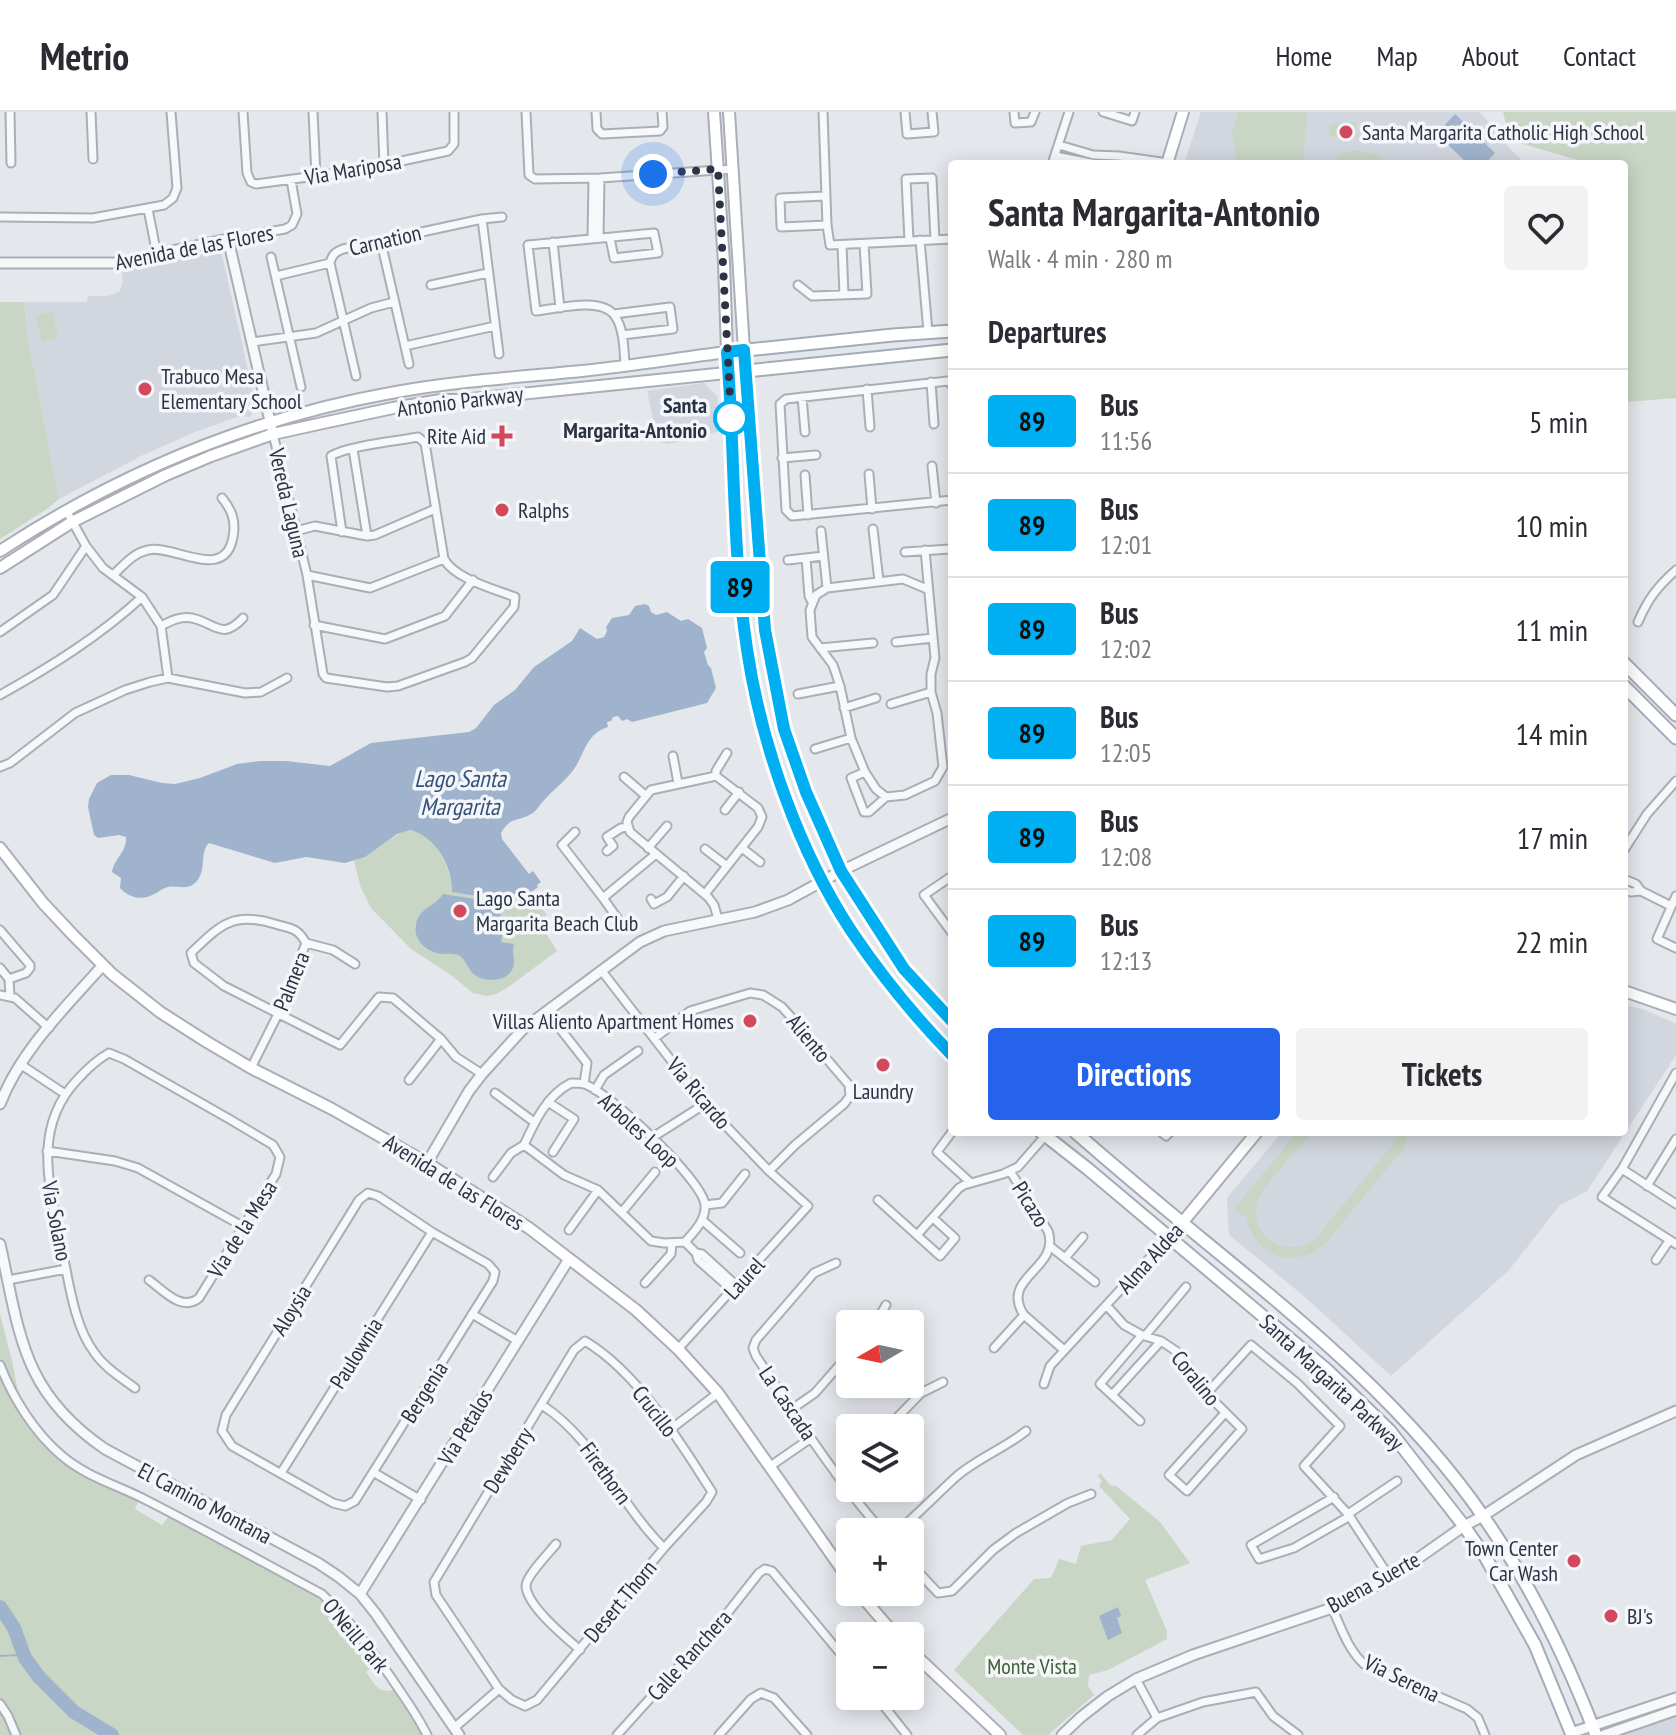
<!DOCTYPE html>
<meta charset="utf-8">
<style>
:root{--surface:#fff;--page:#f2f2f3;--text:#2b2b33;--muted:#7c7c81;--line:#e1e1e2;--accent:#2563eb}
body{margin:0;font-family:"PT Sans Narrow",sans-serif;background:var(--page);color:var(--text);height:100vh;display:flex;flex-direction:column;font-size:30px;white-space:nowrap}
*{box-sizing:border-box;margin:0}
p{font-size:26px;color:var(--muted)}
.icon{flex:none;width:44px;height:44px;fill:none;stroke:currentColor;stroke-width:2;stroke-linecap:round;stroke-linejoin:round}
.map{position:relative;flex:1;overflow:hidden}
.panel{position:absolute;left:948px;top:48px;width:680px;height:976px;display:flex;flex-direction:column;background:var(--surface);border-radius:8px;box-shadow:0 4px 20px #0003}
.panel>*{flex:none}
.badge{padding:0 16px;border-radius:6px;font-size:28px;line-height:52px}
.needle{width:52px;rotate:261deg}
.fabs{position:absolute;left:836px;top:1198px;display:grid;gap:16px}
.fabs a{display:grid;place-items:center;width:88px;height:88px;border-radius:8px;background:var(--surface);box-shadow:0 4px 20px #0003;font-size:40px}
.you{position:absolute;width:40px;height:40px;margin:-20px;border:6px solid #fff;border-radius:50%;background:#1a73e8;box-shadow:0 0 0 12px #1a73e833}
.map>.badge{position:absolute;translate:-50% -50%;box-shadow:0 0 0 4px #fff}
h2{padding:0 40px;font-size:30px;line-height:72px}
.round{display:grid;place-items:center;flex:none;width:84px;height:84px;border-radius:8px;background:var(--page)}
.head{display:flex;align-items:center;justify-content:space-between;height:136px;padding:0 40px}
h1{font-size:38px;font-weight:700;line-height:60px}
.button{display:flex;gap:16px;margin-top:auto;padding:16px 40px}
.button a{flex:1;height:92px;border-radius:8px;background:var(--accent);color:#fff;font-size:32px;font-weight:700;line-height:92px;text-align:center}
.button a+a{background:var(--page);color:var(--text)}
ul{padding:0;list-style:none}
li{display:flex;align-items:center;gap:24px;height:104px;padding:0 40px;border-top:2px solid var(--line)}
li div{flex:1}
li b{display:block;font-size:30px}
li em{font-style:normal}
li .badge{min-width:88px;font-weight:700;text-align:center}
header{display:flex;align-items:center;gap:48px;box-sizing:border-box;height:112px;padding:0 40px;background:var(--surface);border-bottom:2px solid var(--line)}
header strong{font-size:38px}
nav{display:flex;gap:44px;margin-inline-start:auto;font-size:28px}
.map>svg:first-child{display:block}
.built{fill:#d2d6de}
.green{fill:#c9d6c5}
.water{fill:#9fb4cc}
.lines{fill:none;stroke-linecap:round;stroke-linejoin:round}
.stream{stroke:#9fb4cc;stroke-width:2}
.river{stroke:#9fb4cc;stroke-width:14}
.minor-casing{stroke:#a9aeb7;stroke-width:11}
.tertiary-casing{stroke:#a9aeb7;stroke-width:13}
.secondary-casing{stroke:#a9aeb7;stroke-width:14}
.primary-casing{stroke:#a3abb8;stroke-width:15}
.minor{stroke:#f7f8fa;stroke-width:7}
.tertiary{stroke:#f7f8fa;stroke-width:9}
.secondary{stroke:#fff;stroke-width:10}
.primary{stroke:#fff;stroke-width:11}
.line-casing{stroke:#fff;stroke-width:18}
.line{stroke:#00aff2;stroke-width:12}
.walk{stroke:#2b3445;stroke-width:8;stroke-dasharray:0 14.4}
.poi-dot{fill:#d1495b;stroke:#f4f6f9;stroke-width:3}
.stop-dot{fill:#fff;stroke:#00aff2;stroke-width:4}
.labels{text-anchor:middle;stroke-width:7;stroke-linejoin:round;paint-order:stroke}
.poi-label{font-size:22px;fill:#2b3445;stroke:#f4f6f9;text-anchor:start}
.street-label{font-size:22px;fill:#2b3445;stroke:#f4f6f9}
.stop-label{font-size:22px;font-weight:bold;fill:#2b3445;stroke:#f4f6f9;text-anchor:end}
.park-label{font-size:22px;fill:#3f6138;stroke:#f4f6f9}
.water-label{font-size:24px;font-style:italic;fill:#34527a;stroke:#f4f6f9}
</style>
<header>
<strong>Metrio</strong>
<nav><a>Home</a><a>Map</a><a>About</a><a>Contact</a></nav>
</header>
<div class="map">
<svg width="1676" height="1623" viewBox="0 0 1676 1623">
<rect width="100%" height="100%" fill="#e4e7ec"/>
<path class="built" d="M1201 0H1480L1513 40 1526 52H1184Z
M215 139 222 143 256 293 250 305 240 304 195 320 143 343 59 387 27 222 24 190H87L88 184H108L119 180 123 170 122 159Z
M704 271 717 284 720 319 670 332 658 330 647 279Z
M1624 893 1643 897 1676 912V943L1587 1079 1560 1093 1509 1158 1391 1264 1305 1185 1229 1123 1227 1086 1282 1020H1624Z
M1676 1600V1623H1615Z"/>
<path class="green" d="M1238 0H1307L1303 52 1237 51 1232 20Z
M1503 0H1676V286L1627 290 1628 194 1624 120V52H1591L1510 28Z
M1356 10 1357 23 1330 25 1329 12Z
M1356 38 1377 43 1389 52H1375L1357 47 1339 52H1326L1343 41Z
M0 190H24L27 222 59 387 47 397 0 427Z
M53 199 58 226 42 230 36 203Z
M408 718C435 719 451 757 453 780L476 784V780L513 788 514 782 526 784 531 780 547 803 539 810 557 839 507 876 496 882 487 884 473 881 451 863 411 837 371 796 361 776 354 749C374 741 388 725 408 718Z
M1297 1020H1313C1300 1035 1264 1072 1258 1089 1246 1125 1287 1149 1316 1126L1395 1029 1398 1020H1409L1403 1037 1327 1130C1297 1160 1252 1145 1246 1103L1243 1105 1234 1097Z
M0 1202 12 1249 23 1305 60 1348 94 1369 139 1388 135 1397 162 1413 168 1405 320 1484 339 1503 335 1515 340 1524 349 1529 358 1526 376 1552 366 1560C374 1571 378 1582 393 1578L423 1623H0Z
M1100 1361 1110 1373 1116 1374 1160 1410 1190 1451 1145 1468 1167 1519V1527L1108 1558 1089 1563 1088 1574 1094 1583 1048 1623H1023L954 1558 1034 1467 1051 1466 1059 1447 1076 1452 1081 1434 1112 1428 1130 1407 1099 1374 1102 1369 1098 1364Z"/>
<path class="water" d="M1455 2 1495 41 1485 52H1468L1441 26 1437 29 1433 25Z
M645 492 649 494 651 500 656 503 667 500 681 509 688 507 702 516 707 536 704 540 708 553 711 556 716 576 707 591 632 610 627 607 622 609 618 604 613 605 611 609 607 610 608 615C583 623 585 646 570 662 561 673 549 681 540 693 537 697 535 700 531 702 516 711 512 703 501 721L502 727 529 762 533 759 541 770 537 773 538 775 526 784 514 782 512 788 477 781 476 784 452 780C453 756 436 724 410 718L397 722 365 745 345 751 306 745 275 751 209 731C200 739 206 754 199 766 189 782 177 771 165 776 161 777 158 781 154 782 142 789 129 786 120 776L121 766 112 760C114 746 127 740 126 725L119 723 98 726 94 723 88 695 89 687 97 671 111 663H129L162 671 175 672 200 666 237 652 260 649H286L330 654 371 631 469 620 476 616 494 593 515 578 534 555 572 529 580 516 597 527 604 525 607 519 606 515 612 506 629 503 635 494Z
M443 782 475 787 474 794 493 797V801L501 802 498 817 503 819 501 830 514 832C512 841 514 843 514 850 514 869 486 872 475 863 468 858 467 849 460 844 454 841 448 842 442 842 427 840 413 829 416 813 418 796 435 795 443 782Z
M1118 1495 1121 1504 1117 1506 1122 1521 1108 1528 1099 1504Z"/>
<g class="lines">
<path class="stream" d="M0 1544 17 1543 25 1546"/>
<path class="river" d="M0 1495 14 1516 25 1546 39 1565 74 1600 112 1623"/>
<g class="minor-casing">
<path id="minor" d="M10 0 11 51
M91 0 93 47
M243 0 247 61 251 70 256 72 360 58 448 39 454 32V0
M313 0 316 64
M382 0 384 53
M526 0 529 63 535 67 600 66 733 57
M596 0 597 17 602 22 660 19 663 15 662 0
M823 0 827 113 830 133 952 127
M905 0 907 22 934 20 932 0
M1014 0 1015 11 1031 10 1035 0
M1103 0 1132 9 1135 0
M1059 33 1093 43 1119 44 1168 51
M1055 44 1096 52
M1052 52 1069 0
M826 84 780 86 781 115 827 113
M148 97 157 143
M0 105 93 106 164 93 173 86 177 76 171 0
M482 107 499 242
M592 126 593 66
M599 126 600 66
M610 126 614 146 658 141 654 121 528 133 536 199C557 197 601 184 615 204 624 217 624 238 625 253
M228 127 285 117 292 113 297 102 291 68
M920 128 928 220
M909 129 906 67 932 66 935 128
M381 130 409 252
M553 130 560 196
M842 133 844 183
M271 145 301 275
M330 151 356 264
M276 164 330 151C332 143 335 140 343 137L482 107 502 105
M431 173 488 161
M798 173 812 184 867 182 864 132
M614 202 670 195 673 217 622 223
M252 230 316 221 371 196 394 190
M405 234 495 214
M931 270 934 312
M952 273 948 269 786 287 780 292 786 398 792 404 952 388
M867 277 870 315
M802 285 805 320
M273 322 307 463 323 562 326 566 387 575 398 574 465 550 472 546 514 495 515 485C494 477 455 467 444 447L425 331 418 325C397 329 347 334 331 344L342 420
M353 337 367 424
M782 346 816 343
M932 354 936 391
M869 362 872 397
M805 363 808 403
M66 398 86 434 103 456 142 485 161 514 168 566
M873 417 879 469
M296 419 315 414 367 424 375 423 435 397
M821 419 827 476
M925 438 935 546 931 562V580L937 601 943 655 935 669 905 683 886 685 876 677 865 660 851 626 840 574 833 553 812 525 810 498 816 483 827 476 903 467 927 477
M905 440 950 437
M806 446 809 484 812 490
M788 448 823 444
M113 463C124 453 133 441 148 438 174 432 225 471 233 425 236 409 232 398 222 386
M307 463 370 476 444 447
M1638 510C1648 487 1657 475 1676 458
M314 513 385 527 445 504 473 468
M161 514C171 509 180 504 192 506 215 511 222 529 243 506
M0 520 53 483 86 434
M896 530 933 526
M820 536 873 531
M798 582 840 574
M0 583C50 555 100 524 142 485
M891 592 931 580
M844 596 876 586
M815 637 851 626
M673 644 678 671
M0 655 10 651 75 601 125 578 150 570 168 566 245 581 261 580 287 566
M865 660 851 666 864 700H869L886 685
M716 664V659L727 641
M624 665 646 684
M725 698 739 680
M575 720 562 733 603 786
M648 736 667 714
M742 736 760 750
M705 737 727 754
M1624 738 1647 702 1676 669
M607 739 613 734 607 725 621 716 628 715
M952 764 924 783 952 821
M1624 767 1636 772 1641 779 1671 794
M1624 777 1631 780 1641 779
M705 782 758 715 762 705 758 696 716 664 651 678 629 705 627 710 630 720 708 785 714 793 718 807
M1676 784 1657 827 1676 836
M651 787 654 792 667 785 684 764
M620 810 603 786 656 742
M0 818 30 853V856L26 861 9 867 10 884
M306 831C297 815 291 817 275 812 233 799 220 813 191 841L194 851 224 874 340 933 379 885 393 886 441 927 456 945 482 962
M306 831 333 838 355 852
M0 856 9 867
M601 858 705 992 769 1059 808 1094 678 1237
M0 883 15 886 49 916
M558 914 587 951 584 972
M655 926 690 899 750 881 763 883 782 895 791 905 849 973 850 984 844 992 795 1033 769 1059
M20 952 65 982
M251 956 278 902 306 831
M1676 961 1622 1057 1602 1085 1676 1132
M409 968 441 927
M571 971C575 971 580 971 584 972 608 979 703 1068 705 1093 706 1108 694 1120 685 1130L664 1131 651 1129 598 1078 564 1063 524 1033C535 1009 547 983 571 971Z
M595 978 604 963 638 939
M495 981 534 1010
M548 990 574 1007 553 1040
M952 1020 937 1040 971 1071
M1161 1020 1166 1024 1170 1020
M653 1025 705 992
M47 1039 115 1049 138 1056 244 1115
M1622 1057 1676 1092
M1010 1059 1048 1119C1061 1157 999 1165 1024 1203L1064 1238
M493 1065 511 1041 524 1033
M1647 1074 1676 1027
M368 1081 378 1084 432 1120 488 1152 495 1160 493 1169 355 1389 345 1394 333 1391 232 1334 222 1319 226 1303 359 1088Z
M878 1088 940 1144 955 1126 933 1106
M705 1093 722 1091 745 1062
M622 1100 655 1060
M702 1108 740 1141
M569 1118 598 1078
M917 1123 959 1076 964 1073 1003 1062 1018 1055 1045 1024
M685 1130 696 1141 698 1148 732 1178
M1051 1135 1095 1170
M696 1141 702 1142 737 1174
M1065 1146 1083 1125
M1656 1148 1669 1129
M836 1151 814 1161 756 1228 753 1236 756 1244C796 1304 835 1366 883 1420
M8 1168 66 1157
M645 1171 671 1142 672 1131
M1107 1194 1124 1213 1142 1223 1161 1229 1176 1239 1217 1292 1242 1317 1187 1379 1169 1363 1225 1301
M472 1202 518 1229
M875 1212 886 1193
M1145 1224 1186 1175
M585 1229C637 1260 680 1329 712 1380L706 1390 664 1436 537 1588 525 1594 512 1588 499 1577 436 1483 434 1470 574 1238Z
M994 1236 1024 1203
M0 1253C13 1286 34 1320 61 1343 86 1365 120 1374 148 1389 207 1419 264 1451 322 1482 348 1506 369 1535 390 1564 403 1584 417 1602 427 1623
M1044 1272 1050 1254 1182 1111
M135 1276C120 1265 104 1255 94 1240 75 1215 69 1172 63 1142 52 1082 29 1019 77 968 87 957 96 948 109 941L124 947 231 1008 273 1033 280 1045 276 1062 199 1186C182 1200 164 1179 149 1168
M1208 1280 1251 1233 1297 1271 1340 1314 1304 1354 1348 1402 1390 1466
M1112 1283 1161 1229
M542 1293C596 1328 619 1392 664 1436
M792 1297 815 1281 850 1241
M1140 1309 1100 1272 1142 1223
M887 1316 921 1281 943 1270
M671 1317 718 1281
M769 1355 811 1326
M373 1360 421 1388
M281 1361 432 1120
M836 1362 850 1353
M1334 1385 1251 1433 1259 1447 1294 1436 1350 1404
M1348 1402 1397 1369
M897 1420C918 1402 937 1382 957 1364 978 1346 1005 1336 1026 1319
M556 1432C549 1441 526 1464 526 1474 527 1494 565 1525 580 1538
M910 1451 938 1481 952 1479 993 1438 1016 1421 1068 1391 1091 1382
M869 1493 883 1480
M1332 1496C1341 1515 1348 1538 1364 1552L1467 1597 1478 1606 1485 1623
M1136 1567 1157 1606
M876 1584 907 1623
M0 1592 8 1604 16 1623
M454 1616 499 1577
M617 1623 729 1499 759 1461 765 1457 772 1459 850 1553
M719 1623 751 1587 761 1581 774 1586 807 1623
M1137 1623 1157 1606 1203 1590 1256 1580 1273 1604 1298 1623"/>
</g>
<g class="tertiary-casing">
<path id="tertiary" d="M0 151H116L228 127 273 322
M0 992C21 938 65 896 103 853
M427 1051 469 979 482 962 523 917 640 830 664 819 755 800 788 788 841 759 952 706
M0 1132C20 1223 22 1280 105 1337L318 1451 339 1465 360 1482 376 1502 459 1623
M360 1482 569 1147
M1571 1621 1676 1586
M1062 1623 1081 1605 1108 1584 1136 1567 1193 1543 1332 1496 1362 1481 1390 1466 1464 1414 1483 1404 1576 1343 1676 1299
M1604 1623 1676 1598"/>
</g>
<g class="secondary-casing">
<path id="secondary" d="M729 0 744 238
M1167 52 1183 0
M0 439C121 360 253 305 396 280 458 269 520 265 582 259 631 254 679 246 727 240L724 151 714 0
M0 456 72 410 166 363 211 344 273 322 323 311 393 296 441 288H462L746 259
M0 736 43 791 73 823 112 862 160 900 207 930 251 956 332 997 427 1051 529 1116 636 1198 678 1237 718 1281 850 1469
M1624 879 1676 897
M1182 1111 1257 1020
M858 1480 896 1524
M910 1538 1000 1623"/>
</g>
<g class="primary-casing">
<path id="primary" d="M952 219 893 223 727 240C735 339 732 439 747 537 760 630 800 742 853 820 881 864 916 906 952 943
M744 238 765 518 784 617 806 680 841 759 904 857 952 909
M746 259 952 238
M1624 551 1676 603
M1624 574 1676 626
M1041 1020 1088 1057 1327 1258 1390 1319 1464 1414 1486 1446 1535 1533 1572 1623
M1075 1020C1113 1053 1152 1086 1191 1118 1297 1205 1407 1293 1485 1407 1531 1473 1567 1548 1596 1623"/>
</g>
<use href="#minor" class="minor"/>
<use href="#tertiary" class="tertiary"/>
<use href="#secondary" class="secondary"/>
<use href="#primary" class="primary"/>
</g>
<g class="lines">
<g class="line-casing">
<path id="line" d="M952 909 904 857 841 759 806 680 784 617 765 518 744 238 727 240C735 339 732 439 747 537 761 632 799 740 852 820 881 863 916 906 952 943"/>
</g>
<use href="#line" class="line"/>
<path class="walk" d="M653 62 718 57 731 306"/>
</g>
<g class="poi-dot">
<circle cx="1346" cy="20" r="8"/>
<circle cx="145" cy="277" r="8"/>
<path d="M498 312h8v8h8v8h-8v8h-8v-8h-8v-8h8z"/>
<circle cx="502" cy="398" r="8"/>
<circle cx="460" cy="799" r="8"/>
<circle cx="750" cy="909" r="8"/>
<circle cx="883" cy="953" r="8"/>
<circle cx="1574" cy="1449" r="8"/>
<circle cx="1611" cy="1504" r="8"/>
</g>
<circle class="stop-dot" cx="731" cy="306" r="16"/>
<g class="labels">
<g class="poi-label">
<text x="1362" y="28">Santa Margarita Catholic High School</text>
<text x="161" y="272">Trabuco Mesa<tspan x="161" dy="25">Elementary School</tspan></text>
<text x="486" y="332" text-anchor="end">Rite Aid</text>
<text x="518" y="406">Ralphs</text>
<text x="476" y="794">Lago Santa<tspan x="476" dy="25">Margarita Beach Club</tspan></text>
<text x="734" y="917" text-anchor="end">Villas Aliento Apartment Homes</text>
<text x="883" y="987" text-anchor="middle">Laundry</text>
<text x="1558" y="1444" text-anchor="end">Town Center<tspan x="1558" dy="25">Car Wash</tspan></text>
<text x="1627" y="1512">BJ's</text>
</g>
<g class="street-label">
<text transform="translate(353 57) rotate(-10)" y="8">Via Mariposa</text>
<text transform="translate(385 128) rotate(-13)" y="8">Carnation</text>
<text transform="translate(194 135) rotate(-11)" y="8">Avenida de las Flores</text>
<text transform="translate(460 289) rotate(-7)" y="8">Antonio Parkway</text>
<text transform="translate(289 391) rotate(77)" y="8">Vereda Laguna</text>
<text transform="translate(291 869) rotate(-68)" y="8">Palmera</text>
<text transform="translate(809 926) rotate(50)" y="8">Aliento</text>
<text transform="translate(699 981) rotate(50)" y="8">Via Ricardo</text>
<text transform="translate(639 1018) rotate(42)" y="8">Arboles Loop</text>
<text transform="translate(454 1070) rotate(32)" y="8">Avenida de las Flores</text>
<text transform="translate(1031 1092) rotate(58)" y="8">Picazo</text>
<text transform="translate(57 1109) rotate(79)" y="8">Via Solano</text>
<text transform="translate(242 1117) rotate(-58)" y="8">Via de la Mesa</text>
<text transform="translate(1150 1146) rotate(-48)" y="8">Alma Aldea</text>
<text transform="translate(744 1166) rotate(-48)" y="8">Laurel</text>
<text transform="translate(291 1198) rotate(-58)" y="8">Aloysia</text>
<text transform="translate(356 1241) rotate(-58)" y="8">Paulownia</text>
<text transform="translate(1196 1266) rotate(51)" y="8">Coralino</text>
<text transform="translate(1332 1270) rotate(43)" y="8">Santa Margarita Parkway</text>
<text transform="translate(424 1280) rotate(-58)" y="8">Bergenia</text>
<text transform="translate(788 1291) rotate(56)" y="8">La Cascada</text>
<text transform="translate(655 1299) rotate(52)" y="8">Crucillo</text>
<text transform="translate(465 1315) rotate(-59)" y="8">Via Petalos</text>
<text transform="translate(508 1348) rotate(-58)" y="8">Dewberry</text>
<text transform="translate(606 1361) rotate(54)" y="8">Firethorn</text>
<text transform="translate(205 1391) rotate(28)" y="8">El Camino Montana</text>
<text transform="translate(1373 1470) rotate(-29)" y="8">Buena Suerte</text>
<text transform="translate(620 1489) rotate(-50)" y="8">Desert Thorn</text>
<text transform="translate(356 1523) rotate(50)" y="8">O'Neill Park</text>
<text transform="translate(689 1543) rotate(-48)" y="8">Calle Ranchera</text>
<text transform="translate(1402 1566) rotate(26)" y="8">Via Serena</text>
</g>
<g class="stop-label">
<text x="707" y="301">Santa<tspan x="707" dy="25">Margarita-Antonio</tspan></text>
</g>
<g class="park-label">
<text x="1032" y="1562">Monte Vista</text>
</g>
<g class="water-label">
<text x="460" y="675">Lago Santa<tspan x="460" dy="28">Margarita</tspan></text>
</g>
</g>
</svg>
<div class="fabs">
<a><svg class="needle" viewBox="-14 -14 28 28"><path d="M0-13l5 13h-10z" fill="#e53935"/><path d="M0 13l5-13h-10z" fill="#7c7c81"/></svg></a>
<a><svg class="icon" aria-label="layers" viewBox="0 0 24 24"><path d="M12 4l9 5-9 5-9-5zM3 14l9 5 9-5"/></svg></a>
<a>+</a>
<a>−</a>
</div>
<div class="you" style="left:653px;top:62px"></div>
<b class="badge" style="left:740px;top:475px;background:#00aff2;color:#111">89</b>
<section class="panel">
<div class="head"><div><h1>Santa Margarita-Antonio</h1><p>Walk · 4 min · 280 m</p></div><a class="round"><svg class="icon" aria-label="heart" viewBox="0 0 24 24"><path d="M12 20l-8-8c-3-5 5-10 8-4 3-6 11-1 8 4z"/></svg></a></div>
<h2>Departures</h2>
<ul>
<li><span class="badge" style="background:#00aff2;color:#111">89</span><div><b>Bus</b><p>11:56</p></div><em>5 min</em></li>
<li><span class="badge" style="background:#00aff2;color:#111">89</span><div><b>Bus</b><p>12:01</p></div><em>10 min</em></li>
<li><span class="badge" style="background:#00aff2;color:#111">89</span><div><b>Bus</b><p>12:02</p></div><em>11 min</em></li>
<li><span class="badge" style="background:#00aff2;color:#111">89</span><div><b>Bus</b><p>12:05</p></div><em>14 min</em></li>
<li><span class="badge" style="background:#00aff2;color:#111">89</span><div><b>Bus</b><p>12:08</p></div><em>17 min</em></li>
<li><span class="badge" style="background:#00aff2;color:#111">89</span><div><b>Bus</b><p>12:13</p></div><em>22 min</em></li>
</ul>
<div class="button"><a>Directions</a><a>Tickets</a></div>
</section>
</div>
